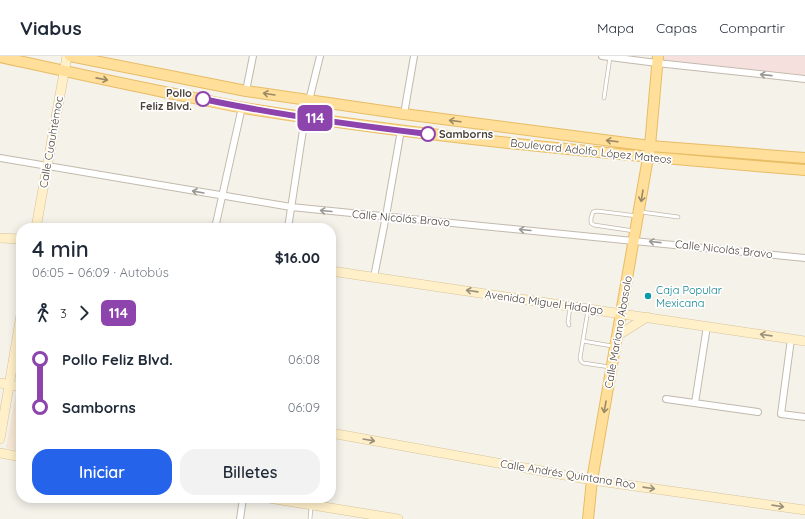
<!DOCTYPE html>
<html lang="es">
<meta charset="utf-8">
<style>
:root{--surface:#fff;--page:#f2f2f3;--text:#1f2937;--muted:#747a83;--line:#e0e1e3;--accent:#2563eb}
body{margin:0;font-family:Quicksand,sans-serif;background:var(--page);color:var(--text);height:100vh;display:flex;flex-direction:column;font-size:15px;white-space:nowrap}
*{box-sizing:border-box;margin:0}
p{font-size:13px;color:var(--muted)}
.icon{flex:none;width:22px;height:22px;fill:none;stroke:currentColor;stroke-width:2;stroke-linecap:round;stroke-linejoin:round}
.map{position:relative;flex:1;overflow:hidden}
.drawer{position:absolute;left:16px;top:167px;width:320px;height:280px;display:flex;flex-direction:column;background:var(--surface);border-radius:16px;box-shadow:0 2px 10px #0003}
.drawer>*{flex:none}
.badge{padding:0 8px;border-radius:6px;font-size:14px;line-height:26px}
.map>.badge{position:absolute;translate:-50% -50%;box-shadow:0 0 0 2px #fff}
.legs{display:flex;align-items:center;gap:6px;height:44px;padding:0 16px;font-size:13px}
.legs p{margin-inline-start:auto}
.head{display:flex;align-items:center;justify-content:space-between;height:68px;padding:0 16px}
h1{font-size:22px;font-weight:600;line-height:30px}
.action{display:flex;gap:8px;margin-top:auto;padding:8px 16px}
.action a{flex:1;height:46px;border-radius:16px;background:var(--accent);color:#fff;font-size:16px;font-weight:600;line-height:46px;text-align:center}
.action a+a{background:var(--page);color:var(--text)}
ul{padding:0 16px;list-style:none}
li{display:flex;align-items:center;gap:14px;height:48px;font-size:15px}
li i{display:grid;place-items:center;width:6px;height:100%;margin:0 5px;background:currentColor}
li i::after{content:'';width:10px;height:10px;margin:-5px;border:3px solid;border-radius:50%;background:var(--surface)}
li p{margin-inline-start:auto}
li:first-child i{background:linear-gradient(#0000 50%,currentColor 0)}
li:last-child i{background:linear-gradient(currentColor 50%,#0000 0)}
header{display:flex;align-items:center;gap:24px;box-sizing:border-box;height:56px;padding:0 20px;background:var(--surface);border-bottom:1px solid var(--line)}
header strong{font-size:19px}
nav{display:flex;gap:22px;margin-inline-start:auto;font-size:14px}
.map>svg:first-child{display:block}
.commercial{fill:#f7e8d5}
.medical{fill:#f6e0de}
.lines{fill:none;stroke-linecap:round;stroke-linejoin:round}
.lane-casing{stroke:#c2b9ac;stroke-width:4.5}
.street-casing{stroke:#c2b9ac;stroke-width:8}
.secondary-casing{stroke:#d7c499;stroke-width:10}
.primary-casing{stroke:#e8bc65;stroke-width:12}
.lane{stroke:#fff;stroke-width:3}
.street{stroke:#fff;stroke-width:6}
.secondary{stroke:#fff0ca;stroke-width:9}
.primary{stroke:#ffdf99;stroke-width:10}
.oneway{stroke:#9b9792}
.oneway2{stroke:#9b8964}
.oneway3{stroke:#9b907a}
.line-1-casing{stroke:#fff;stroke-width:9}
.line-1{stroke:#8e44ad;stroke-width:6}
.stop-1-dot{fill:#fff;stroke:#8e44ad;stroke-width:2}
.culture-dot{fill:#0f9aa8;stroke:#fff;stroke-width:1.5}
.labels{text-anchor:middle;stroke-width:3.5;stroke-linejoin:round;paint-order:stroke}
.stop-label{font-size:11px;font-weight:bold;fill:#4a4238;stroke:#fff;text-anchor:end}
.street-label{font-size:11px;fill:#4a4238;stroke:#fff}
.culture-label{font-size:11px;fill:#0d838f;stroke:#fff;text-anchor:start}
</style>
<header>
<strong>Viabus</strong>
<nav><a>Mapa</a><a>Capas</a><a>Compartir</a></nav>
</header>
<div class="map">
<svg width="805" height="463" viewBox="0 0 805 463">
<rect width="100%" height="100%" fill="#f5f2ea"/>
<path class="commercial" d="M16 337 21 338V395L6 392Z"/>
<path class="medical" d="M664 0H805V19L664 4Z"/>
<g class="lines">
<g class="lane-casing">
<path id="lane" d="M604 42 610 1
M641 156 678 161
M634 175 594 169 591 167V162L593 156 597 155 637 160
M588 254 580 302 581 305 583 307 610 311
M569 269 568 266 570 251
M583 285 612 290
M310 463 311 451"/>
</g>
<g class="street-casing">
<path id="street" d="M602 0 657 7 805 23
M246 35 253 0
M404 58 414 0
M0 102 291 151 805 202
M215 172 242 51
M288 172 305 61 320 0
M374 221 386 160 401 74
M791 283 781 358 805 361
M666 343 758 356
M695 347 707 270
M240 463 243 442"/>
</g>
<g class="secondary-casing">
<path id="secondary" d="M36 172 67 0
M0 182 21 183
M331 215 805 285
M617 280 647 261
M0 327 21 331
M331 377 592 424 805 454
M0 383 21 259
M0 397 21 401
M269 442 398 463"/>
</g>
<g class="primary-casing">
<path id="primary" d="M70 0 246 35 404 58 650 90 805 102
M0 1C55 13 109 25 164 36 191 41 217 47 244 52 430 82 618 99 805 114
M588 463 592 424 650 90 658 0"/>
</g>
<use href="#lane" class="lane"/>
<use href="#street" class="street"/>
<use href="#secondary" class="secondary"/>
<use href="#primary" class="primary"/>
</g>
<defs><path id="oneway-shaft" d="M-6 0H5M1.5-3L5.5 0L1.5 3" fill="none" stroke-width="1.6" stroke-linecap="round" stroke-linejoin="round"/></defs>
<g class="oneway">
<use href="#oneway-shaft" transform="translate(766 19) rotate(-174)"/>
<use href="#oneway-shaft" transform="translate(198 136) rotate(-170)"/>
<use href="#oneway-shaft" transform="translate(326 155) rotate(-175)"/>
<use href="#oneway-shaft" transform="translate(525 174) rotate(-175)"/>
<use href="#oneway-shaft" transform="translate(655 186) rotate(-174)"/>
</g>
<g class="oneway2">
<use href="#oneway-shaft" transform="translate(102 23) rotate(11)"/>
<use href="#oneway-shaft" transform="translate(269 38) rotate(-171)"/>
<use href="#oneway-shaft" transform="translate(455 65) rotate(-173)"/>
<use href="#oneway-shaft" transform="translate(612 85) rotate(-173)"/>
<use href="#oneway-shaft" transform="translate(642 140) rotate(99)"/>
<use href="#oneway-shaft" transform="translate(605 351) rotate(100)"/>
</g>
<g class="oneway3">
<use href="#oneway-shaft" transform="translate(472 235) rotate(-172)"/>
<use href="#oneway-shaft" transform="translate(766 279) rotate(-172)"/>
<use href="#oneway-shaft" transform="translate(369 384) rotate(10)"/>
<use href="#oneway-shaft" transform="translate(649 432) rotate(8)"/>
<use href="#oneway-shaft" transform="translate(778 450) rotate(8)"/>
</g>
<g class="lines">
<g class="line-1-casing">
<path id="line-1" d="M203 43C277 59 352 69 428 78"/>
</g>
<use href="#line-1" class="line-1"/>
</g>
<g class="stop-1-dot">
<circle cx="203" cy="43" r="7"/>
<circle cx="428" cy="78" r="7"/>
</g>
<circle class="culture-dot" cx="648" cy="240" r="4"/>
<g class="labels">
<g class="stop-label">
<text x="192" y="41">Pollo<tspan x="192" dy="13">Feliz Blvd.</tspan></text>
<text x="439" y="82" text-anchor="start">Samborns</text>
</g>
<g class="street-label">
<text transform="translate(51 86) rotate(-80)" y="4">Calle Cuauhtémoc</text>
<text transform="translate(591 95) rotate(6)" y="4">Boulevard Adolfo López Mateos</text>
<text transform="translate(401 162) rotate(5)" y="4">Calle Nicolás Bravo</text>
<text transform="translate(724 193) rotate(6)" y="4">Calle Nicolás Bravo</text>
<text transform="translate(544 246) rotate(8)" y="4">Avenida Miguel Hidalgo</text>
<text transform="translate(618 276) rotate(-80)" y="4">Calle Mariano Abasolo</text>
<text transform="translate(568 418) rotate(9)" y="4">Calle Andrés Quintana Roo</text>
</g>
<g class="culture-label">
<text x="656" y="238">Caja Popular<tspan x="656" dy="13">Mexicana</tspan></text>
</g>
</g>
</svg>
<b class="badge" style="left:315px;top:62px;background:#8e44ad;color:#fff">114</b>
<section class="drawer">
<div class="head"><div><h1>4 min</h1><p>06:05 – 06:09 · Autobús</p></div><b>$16.00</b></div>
<div class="legs"><svg class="icon" aria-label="walk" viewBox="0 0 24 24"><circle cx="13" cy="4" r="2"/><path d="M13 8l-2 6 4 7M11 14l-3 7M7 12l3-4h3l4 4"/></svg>3<svg class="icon" aria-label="forward" viewBox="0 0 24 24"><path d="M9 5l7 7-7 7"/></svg><b class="badge" style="background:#8e44ad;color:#fff">114</b></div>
<ul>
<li><i style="color:#8e44ad"></i><b>Pollo Feliz Blvd.</b><p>06:08</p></li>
<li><i style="color:#8e44ad"></i><b>Samborns</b><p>06:09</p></li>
</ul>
<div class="action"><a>Iniciar</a><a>Billetes</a></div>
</section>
</div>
